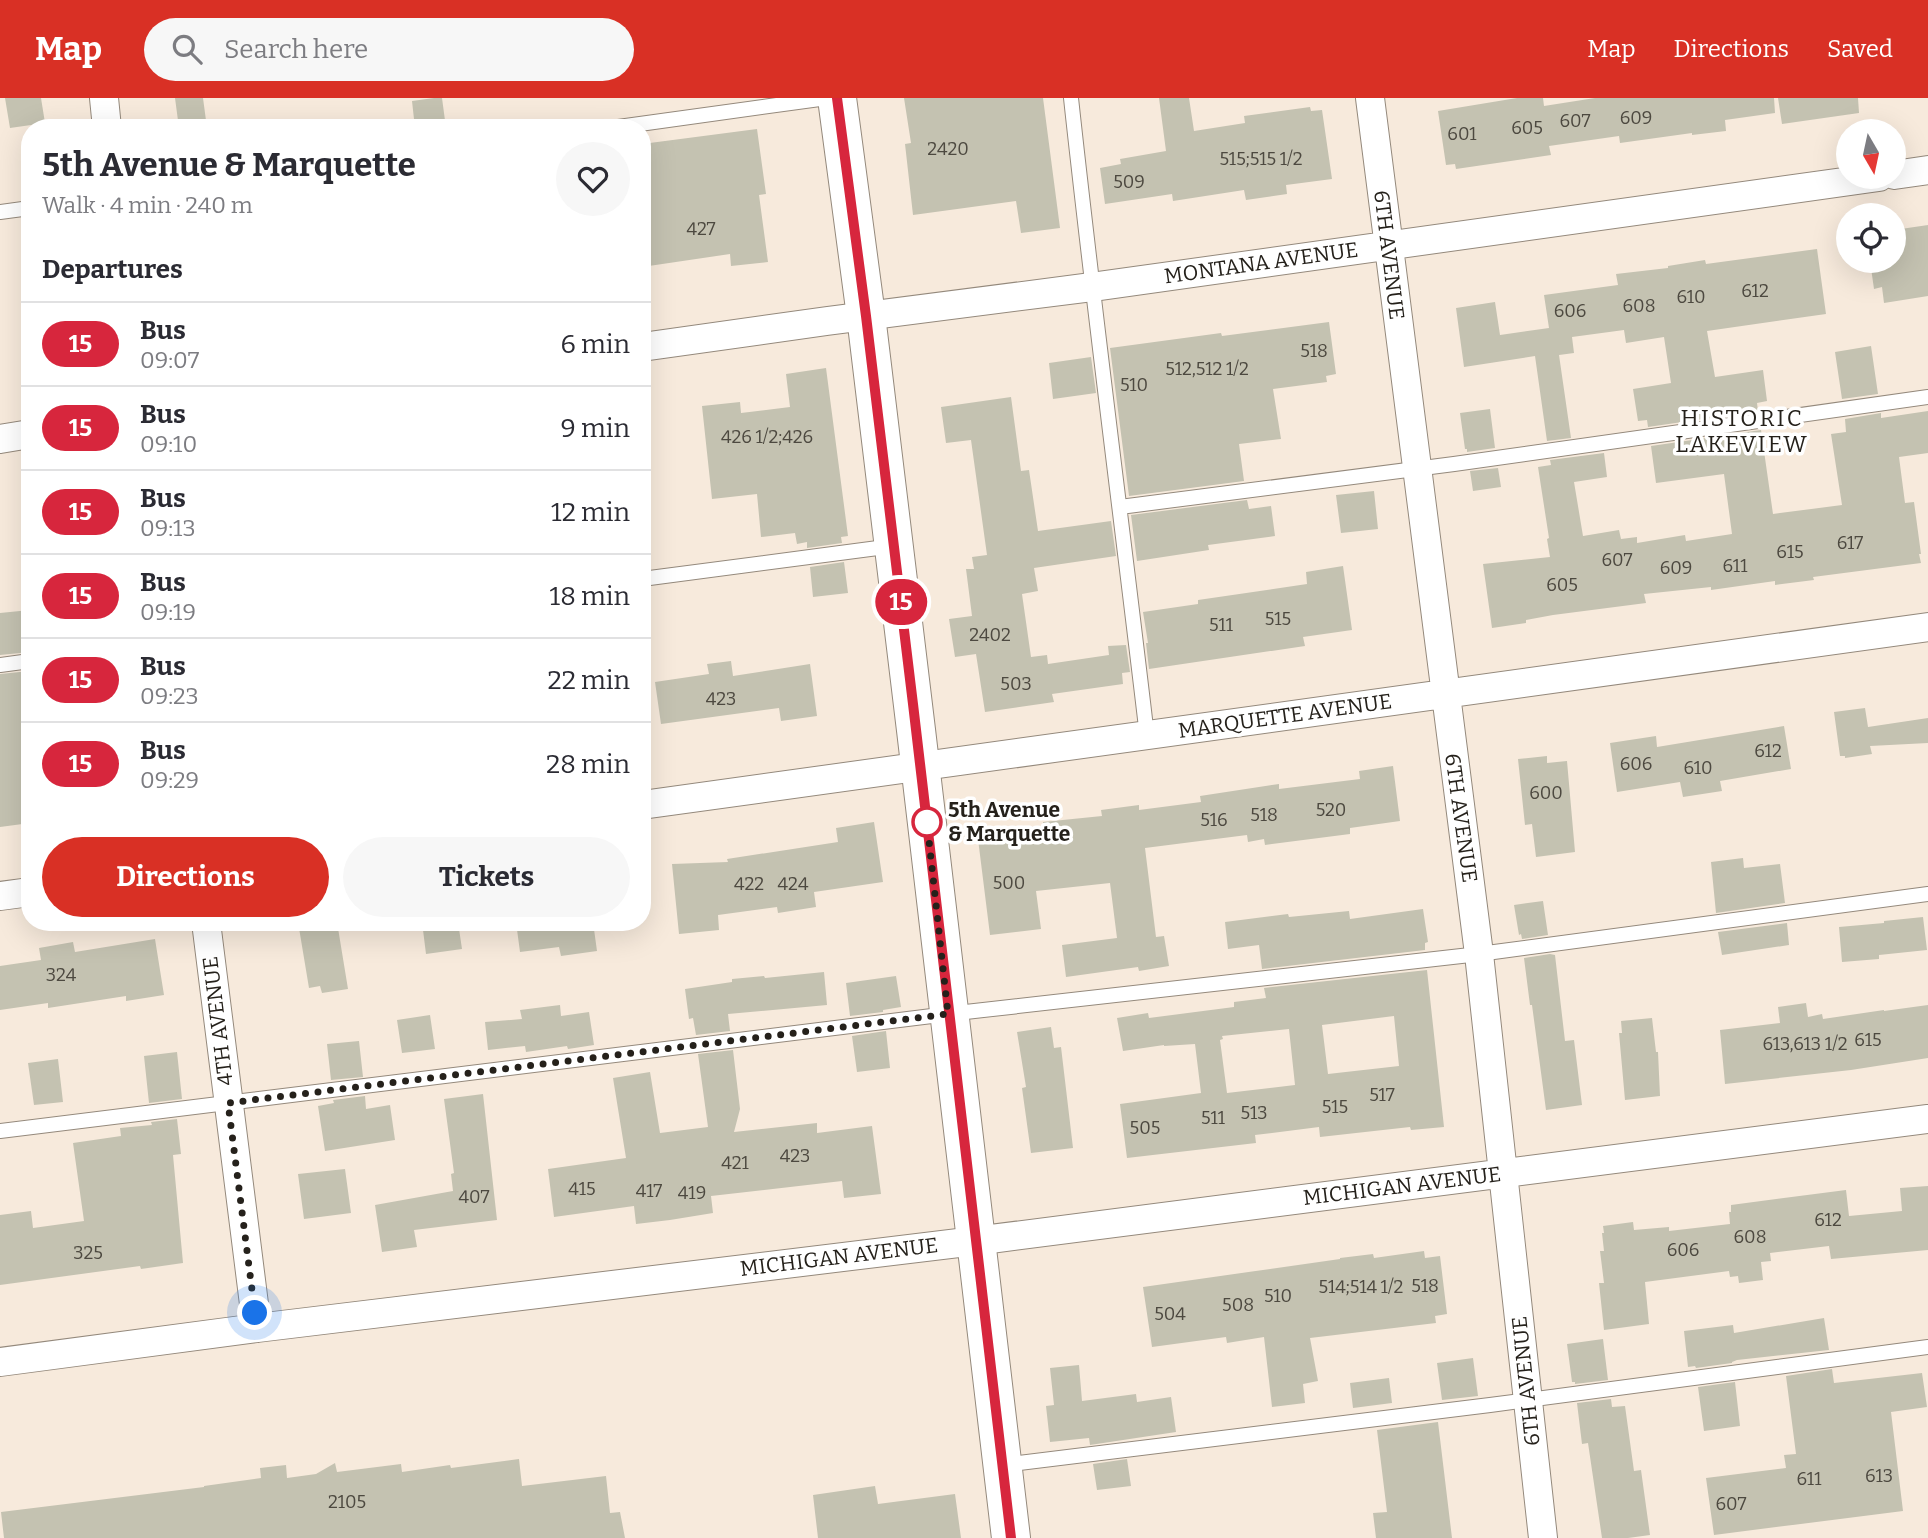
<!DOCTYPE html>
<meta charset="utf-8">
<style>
:root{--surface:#fff;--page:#f7f7f7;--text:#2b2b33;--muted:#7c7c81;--line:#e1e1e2;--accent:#d93025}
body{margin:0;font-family:Bitter,serif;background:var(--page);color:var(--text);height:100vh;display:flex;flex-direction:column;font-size:26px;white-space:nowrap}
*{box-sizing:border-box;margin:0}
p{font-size:23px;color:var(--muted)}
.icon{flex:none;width:38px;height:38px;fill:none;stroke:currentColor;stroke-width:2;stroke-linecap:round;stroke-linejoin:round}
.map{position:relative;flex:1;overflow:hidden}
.side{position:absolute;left:21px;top:21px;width:630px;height:812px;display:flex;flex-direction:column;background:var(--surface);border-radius:28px;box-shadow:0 7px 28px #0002}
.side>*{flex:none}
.badge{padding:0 14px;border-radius:23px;font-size:24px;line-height:46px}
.needle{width:46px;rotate:171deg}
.fabs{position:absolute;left:1836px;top:21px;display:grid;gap:14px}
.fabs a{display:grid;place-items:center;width:70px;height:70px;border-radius:50%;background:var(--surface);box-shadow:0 7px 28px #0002;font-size:35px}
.you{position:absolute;width:35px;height:35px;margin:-18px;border:5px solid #fff;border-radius:50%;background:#1a73e8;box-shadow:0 0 0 10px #1a73e833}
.map>.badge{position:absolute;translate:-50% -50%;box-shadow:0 0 0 4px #fff}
h2{padding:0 21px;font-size:26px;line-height:63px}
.round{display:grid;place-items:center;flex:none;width:74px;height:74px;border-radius:37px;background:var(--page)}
.headline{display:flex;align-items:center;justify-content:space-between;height:119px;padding:0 21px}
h1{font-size:33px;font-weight:700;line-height:52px}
.action{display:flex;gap:14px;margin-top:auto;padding:14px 21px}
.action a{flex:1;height:80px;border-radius:42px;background:var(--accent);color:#fff;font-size:28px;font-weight:700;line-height:80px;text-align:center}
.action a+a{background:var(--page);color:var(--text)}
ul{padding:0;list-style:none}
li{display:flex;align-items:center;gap:21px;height:84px;padding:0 21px;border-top:2px solid var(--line)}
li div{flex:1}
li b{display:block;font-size:26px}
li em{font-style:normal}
li .badge{min-width:77px;font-weight:700;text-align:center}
header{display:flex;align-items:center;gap:42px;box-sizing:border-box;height:98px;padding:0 35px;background:var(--accent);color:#fff}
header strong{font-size:33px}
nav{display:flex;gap:38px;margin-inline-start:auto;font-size:24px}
.search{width:490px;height:63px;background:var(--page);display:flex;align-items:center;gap:18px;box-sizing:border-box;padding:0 24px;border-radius:38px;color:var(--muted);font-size:26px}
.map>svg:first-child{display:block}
.building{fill:#c4c2b1;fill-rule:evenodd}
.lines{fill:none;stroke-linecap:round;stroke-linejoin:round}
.lane-casing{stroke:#94897c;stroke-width:16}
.street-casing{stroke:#94897c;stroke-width:30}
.secondary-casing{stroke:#94897c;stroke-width:40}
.lane{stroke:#fff;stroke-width:14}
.street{stroke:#fff;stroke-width:28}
.secondary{stroke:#fff;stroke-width:38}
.line-casing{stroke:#fff;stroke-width:16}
.line{stroke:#d7263d;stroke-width:10}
.walk{stroke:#25211b;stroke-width:7;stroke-dasharray:0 12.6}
.stop-dot{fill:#fff;stroke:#d7263d;stroke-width:3.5}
.labels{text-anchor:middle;stroke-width:7;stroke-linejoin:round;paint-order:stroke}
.number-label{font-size:18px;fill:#4d4940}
.street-label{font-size:21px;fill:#25211b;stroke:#fff}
.stop-label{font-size:21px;font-weight:bold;fill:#25211b;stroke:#fff;text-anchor:start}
.neighbourhood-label{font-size:23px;letter-spacing:2px;fill:#25211b;stroke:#fff}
</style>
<header>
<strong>Map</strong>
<div class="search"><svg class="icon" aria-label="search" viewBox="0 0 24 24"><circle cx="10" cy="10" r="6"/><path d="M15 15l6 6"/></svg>Search here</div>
<nav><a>Map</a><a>Directions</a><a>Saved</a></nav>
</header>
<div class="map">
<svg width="1928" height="1440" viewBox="0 0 1928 1440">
<rect width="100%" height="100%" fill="#f7eadc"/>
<path class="building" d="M5 0H41L45 25 10 30Z
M175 0H203L207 30H179Z
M434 0H442L446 30H415L412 3Z
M904 0H1043L1060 130 1021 135 1016 103 913 117 905 46 911 45Z
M1159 0H1189L1194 33 1245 25 1244 18 1310 9 1311 13 1322 12 1332 81 1286 87 1287 96 1246 102 1244 92 1173 103 1172 96 1105 106 1100 70 1121 66 1120 61 1166 53Z
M1517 0H1543L1544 8 1595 0H1774L1775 15 1725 22 1726 33 1692 37V35L1620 45 1619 38 1549 48 1551 57 1456 71 1455 66 1446 67 1438 13Z
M1778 0H1858L1859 15 1782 26Z
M757 31 766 96 759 97 768 164 731 168 730 156 642 169V46Z
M1928 127V198L1884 205 1882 189 1874 191 1870 163H1894V132Z
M1817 151 1826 216 1707 233 1715 279 1763 272 1767 303 1757 305 1758 313 1648 329 1647 322 1638 323 1633 291 1671 285 1664 239 1626 245 1624 232 1572 239 1574 255 1559 257 1571 340 1547 343 1535 258 1464 269 1456 210 1495 204 1500 237 1549 230 1544 197 1618 187 1616 176 1668 170V168L1705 162 1706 166Z
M1329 224 1336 276 1326 278 1327 284 1273 291 1281 341 1239 346 1244 383 1129 398 1110 250 1221 235 1222 238Z
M1871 248 1878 296 1842 301 1835 254Z
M1091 259 1096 295 1053 301 1049 265Z
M826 270 848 438 841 439 842 445 807 450V444L797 446 795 435 761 439 757 396 712 401 702 308 740 304 741 315 790 309 786 276Z
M1011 299 1021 373 1029 372 1038 433 1111 423 1116 458 1034 470 1038 493 1022 496 1031 559 1047 557 1048 566 1109 557 1108 548 1126 547 1130 574 1122 575 1123 586 1052 596 1054 604 985 614 976 556 955 559 949 521 972 518 966 471H974L972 459 987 457 971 342 946 345 941 309Z
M1490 311 1495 350 1467 354V351H1465L1460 315Z
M1928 313V355L1899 359 1905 405 1914 404 1921 456H1919L1921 465 1813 479 1814 482 1775 487V483L1711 492V489L1644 496 1646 505 1553 517 1526 522V525L1492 530 1483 466 1550 459 1547 441 1549 440 1538 369 1551 367 1550 362 1604 355 1607 379 1574 384 1583 438 1619 432 1621 441 1637 439V445L1685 437 1686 443 1732 436 1724 376 1656 385 1651 348 1761 332 1773 416 1842 407 1831 336 1846 334 1845 321 1881 315V320Z
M1498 370 1501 389 1473 393 1470 373Z
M1374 393 1378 431 1341 435 1336 397Z
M1247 402 1249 411 1271 408 1275 438 1208 447 1209 452 1137 463 1131 417Z
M844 464 848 495 813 499 810 469Z
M1343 468 1352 532 1303 539 1305 548 1149 571 1146 545H1148L1143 514 1198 506V502L1307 486 1306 474Z
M30 512V554L0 557V515Z
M731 563 733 578 810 566 817 618 781 623 779 610 661 626 655 584 709 576 707 566Z
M30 573V725L0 729V576Z
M1865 610 1868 629 1928 620V645L1870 648 1872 656 1845 660V658H1840L1834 614Z
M1784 628 1791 671 1720 683 1722 693 1683 699 1680 684 1617 694 1610 645 1656 638 1657 649Z
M1547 658V665L1567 663 1575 754 1536 759 1532 726 1525 727 1518 661Z
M1393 668 1400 723 1350 730V736L1265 747 1264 741 1248 744 1247 737 1145 750 1156 839 1164 838 1169 868 1139 873 1138 869 1066 879 1062 847 1117 840 1110 785 1036 793 1041 831 990 837 978 741 1044 733 1043 724 1102 718 1101 712 1139 707V712L1201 704 1200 698 1279 686V691L1360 681 1359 673Z
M874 724 883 784 814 794 816 809 778 815 777 809 718 817 719 832 679 836 672 766 728 764 727 761 838 744 836 730Z
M1743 760 1744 770 1780 766 1785 805 1716 815 1711 764Z
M1543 803 1548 837 1522 841 1521 836 1519 837 1514 807Z
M1423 811 1428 844 1425 845V852L1262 871 1259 847 1228 851 1225 824 1288 816 1289 819 1349 813 1350 821Z
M1923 819 1927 852 1879 857V861L1842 864 1839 829 1884 825V823Z
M298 824H337L348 891 322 895 320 888 309 890Z
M422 824H458L462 851 426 856Z
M516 824H593L597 853 561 858 559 849 520 854Z
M1787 825 1789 847 1722 857 1718 834Z
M155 841 164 897 126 903V898L48 910V905L0 912V868L41 862 39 850 73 844 75 854Z
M1550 856 1555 857 1565 943 1574 942 1582 1007 1546 1012 1532 907H1530L1524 860Z
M1427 872 1444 1029 1411 1032 1410 1029 1320 1039 1319 1029 1255 1037 1256 1045 1127 1060 1120 1006 1201 995 1195 946 1164 948V947L1123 953 1117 920 1148 915 1149 920 1234 909V904L1266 900 1264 890ZM1394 918 1399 968 1328 976 1322 927ZM1289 931 1295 987 1227 995 1220 942 1223 941 1222 938Z
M824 874 827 907 728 916 730 933 696 937 693 920 689 921 685 891 732 884V881L764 878 765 880Z
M896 878 901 909 883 912V914L850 918 846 885Z
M1806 905 1808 919 1822 916 1823 921 1884 912V913L1928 907V960L1851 972 1725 986 1720 932 1780 925 1778 909Z
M560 907 561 918 589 914 594 947 568 951 567 948 526 954 525 948 488 952 485 924 522 921 520 912Z
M430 917 435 951 402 955 397 922Z
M1652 920 1656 954H1658L1660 998 1625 1002 1619 935H1622L1621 923Z
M1051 929 1054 950 1061 949 1073 1050 1031 1055 1022 990 1026 989 1017 934Z
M886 933 890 970 857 974 852 938Z
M359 943 363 979 331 982 327 946Z
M733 952 740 1011 734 1034 817 1025V1035L872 1028 881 1096 844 1100 842 1083 711 1098 713 1115 670 1122 636 1126 634 1108 554 1119 548 1071 626 1060 613 980 650 974 660 1035 708 1029 698 956Z
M177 954 182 1001 149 1005 144 958Z
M58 961 63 1004 34 1007 28 965Z
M483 996 497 1122 414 1132 417 1149 382 1154 375 1107 453 1093 451 1076 454 1075 444 1001Z
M365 998 366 1011 390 1007 395 1042 325 1053 318 1008 334 1005 333 1002Z
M177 1021 181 1056 173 1057 183 1165 141 1171 140 1168 0 1187V1117L31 1113 33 1130 84 1123 73 1045 121 1038 120 1030 152 1027 151 1024Z
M345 1071 351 1115 304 1121 298 1076Z
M1928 1088V1152L1831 1161 1829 1148 1770 1155 1771 1163 1761 1164 1763 1182 1739 1185 1738 1178 1730 1179 1729 1173 1645 1184 1649 1226 1604 1232 1599 1185H1604L1600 1153H1604L1602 1135H1604L1603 1128 1633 1124 1634 1132 1669 1129V1133L1730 1126 1729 1114H1731V1107L1846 1092 1849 1118 1902 1113 1900 1090Z
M1424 1153 1425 1160 1440 1158 1447 1216 1435 1218 1436 1225 1310 1240 1318 1283 1303 1286 1305 1305 1272 1309 1264 1239 1227 1245 1226 1239 1152 1249 1143 1189 1340 1161V1160L1373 1156 1374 1160Z
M1824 1220 1829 1252 1737 1262 1732 1264V1265L1696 1270 1695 1268 1688 1269 1684 1233 1733 1227 1734 1235Z
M1603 1241 1608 1282 1575 1286V1284H1572L1567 1246Z
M1473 1260 1478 1298 1442 1302 1437 1265Z
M1079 1267 1082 1303 1136 1296 1137 1304 1171 1299 1176 1334 1090 1347 1089 1340 1050 1344 1046 1308 1054 1307 1050 1270Z
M1832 1271 1834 1285 1922 1275 1927 1309 1891 1314 1903 1413 1714 1437 1706 1380 1786 1370 1784 1357 1796 1356 1786 1278Z
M1389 1280 1392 1305 1353 1310 1350 1285Z
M1735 1284 1740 1328 1704 1333 1698 1289Z
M1611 1301 1612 1309 1625 1308 1634 1373 1641 1372 1650 1437 1628 1440H1602L1588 1345 1582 1346 1577 1305Z
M1438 1324 1452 1440H1376L1373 1415 1387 1414 1377 1332Z
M519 1361 522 1388 606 1378 610 1415 620 1414 625 1440H4L1 1414 204 1389V1388L261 1380 260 1370 286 1367 287 1380 316 1376 335 1365 337 1374 401 1366 402 1374 450 1367 451 1370Z
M1127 1361 1131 1388 1097 1392 1093 1366Z
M875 1388 878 1406 955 1396 961 1440H818L813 1397Z"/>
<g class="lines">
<g class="lane-casing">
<path id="lane" d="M1071 0C1094 213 1122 425 1147 638
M611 30 827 0
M0 114 30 110
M1120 409 1454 366 1928 299
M642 481 893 448
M0 567 30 563
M0 1033 948 916 1479 856 1928 796
M1003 1367 1490 1307 1928 1249"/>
</g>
<g class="street-casing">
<path id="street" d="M104 0 107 30
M1370 0 1479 856 1543 1440
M1894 77 1928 72
M642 249 827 223 1092 189 1879 79
M0 341 30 336
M642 707 1928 529
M0 798 30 794
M206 824 257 1230
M0 1264 257 1230 975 1143 1928 1021"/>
</g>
<g class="secondary-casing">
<path id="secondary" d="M837 0 866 218 916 632 1011 1440"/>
</g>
<use href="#lane" class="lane"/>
<use href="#street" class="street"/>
<use href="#secondary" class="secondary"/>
</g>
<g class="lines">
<g class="line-casing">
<path id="line" d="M837 0 866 218 913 606 1011 1440"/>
</g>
<use href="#line" class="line"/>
<path class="walk" d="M255 1215 228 1005 948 916 927 724"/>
</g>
<circle class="stop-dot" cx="927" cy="724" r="14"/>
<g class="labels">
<g class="number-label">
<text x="1636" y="26">609</text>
<text x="1575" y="29">607</text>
<text x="1527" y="36">605</text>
<text x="1462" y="42">601</text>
<text x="948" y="57">2420</text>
<text x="1261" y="67">515;515 1/2</text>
<text x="1129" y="90">509</text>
<text x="701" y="137">427</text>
<text x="1755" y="199">612</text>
<text x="1691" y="205">610</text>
<text x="1639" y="214">608</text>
<text x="1570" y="219">606</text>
<text x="1314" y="259">518</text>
<text x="1207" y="277">512,512 1/2</text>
<text x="1134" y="293">510</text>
<text x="767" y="345">426 1/2;426</text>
<text x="1850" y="451">617</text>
<text x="1790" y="460">615</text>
<text x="1617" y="468">607</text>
<text x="1735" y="474">611</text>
<text x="1676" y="476">609</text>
<text x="1562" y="493">605</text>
<text x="1278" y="527">515</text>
<text x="1221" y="533">511</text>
<text x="990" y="543">2402</text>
<text x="1016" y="592">503</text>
<text x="721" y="607">423</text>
<text x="1768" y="659">612</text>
<text x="1636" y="672">606</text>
<text x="1698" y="676">610</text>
<text x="1546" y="701">600</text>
<text x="1331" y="718">520</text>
<text x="1264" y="723">518</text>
<text x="1214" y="728">516</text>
<text x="1009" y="791">500</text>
<text x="749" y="792">422</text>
<text x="793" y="792">424</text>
<text x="61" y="883">324</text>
<text x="1868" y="948">615</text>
<text x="1805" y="952">613,613 1/2</text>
<text x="1382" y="1003">517</text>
<text x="1335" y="1015">515</text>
<text x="1254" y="1021">513</text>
<text x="1213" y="1026">511</text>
<text x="1145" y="1036">505</text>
<text x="795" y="1064">423</text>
<text x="735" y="1071">421</text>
<text x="582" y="1097">415</text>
<text x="649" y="1099">417</text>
<text x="692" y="1101">419</text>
<text x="474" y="1105">407</text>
<text x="1828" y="1128">612</text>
<text x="1750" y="1145">608</text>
<text x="1683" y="1158">606</text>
<text x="88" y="1161">325</text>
<text x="1425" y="1194">518</text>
<text x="1361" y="1195">514;514 1/2</text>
<text x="1278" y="1204">510</text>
<text x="1238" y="1213">508</text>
<text x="1170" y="1222">504</text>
<text x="1879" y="1384">613</text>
<text x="1809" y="1387">611</text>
<text x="347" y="1410">2105</text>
<text x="1731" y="1412">607</text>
</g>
<g class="street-label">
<text transform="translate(1389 157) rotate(83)" y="7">6TH AVENUE</text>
<text transform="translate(1261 165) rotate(-8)" y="7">MONTANA AVENUE</text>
<text transform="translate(1285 618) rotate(-8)" y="7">MARQUETTE AVENUE</text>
<text transform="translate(1461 720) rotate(82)" y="7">6TH AVENUE</text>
<text transform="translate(218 923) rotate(-97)" y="7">4TH AVENUE</text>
<text transform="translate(1402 1088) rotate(-7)" y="7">MICHIGAN AVENUE</text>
<text transform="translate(839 1159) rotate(-7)" y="7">MICHIGAN AVENUE</text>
<text transform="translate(1526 1283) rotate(-96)" y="7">6TH AVENUE</text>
</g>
<g class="stop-label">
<text x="948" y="719">5th Avenue<tspan x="948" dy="24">&amp; Marquette</tspan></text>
</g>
<g class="neighbourhood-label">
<text x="1742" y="328">HISTORIC<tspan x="1742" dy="26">LAKEVIEW</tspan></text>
</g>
</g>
</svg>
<div class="fabs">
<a><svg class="needle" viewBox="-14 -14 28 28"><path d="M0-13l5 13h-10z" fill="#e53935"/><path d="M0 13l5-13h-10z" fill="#7c7c81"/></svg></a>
<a><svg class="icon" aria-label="locate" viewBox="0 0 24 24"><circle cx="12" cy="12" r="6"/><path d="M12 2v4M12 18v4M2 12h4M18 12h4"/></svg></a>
</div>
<div class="you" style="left:255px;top:1215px"></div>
<b class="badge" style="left:901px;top:504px;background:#d7263d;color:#fff">15</b>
<section class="side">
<div class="headline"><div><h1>5th Avenue &amp; Marquette</h1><p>Walk · 4 min · 240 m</p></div><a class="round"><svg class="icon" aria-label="heart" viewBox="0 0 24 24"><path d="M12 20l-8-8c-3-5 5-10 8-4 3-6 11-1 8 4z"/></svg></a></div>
<h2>Departures</h2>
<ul>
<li><span class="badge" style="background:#d7263d;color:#fff">15</span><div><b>Bus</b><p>09:07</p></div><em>6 min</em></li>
<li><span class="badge" style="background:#d7263d;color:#fff">15</span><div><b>Bus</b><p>09:10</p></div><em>9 min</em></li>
<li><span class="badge" style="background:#d7263d;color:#fff">15</span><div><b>Bus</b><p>09:13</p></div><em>12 min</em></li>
<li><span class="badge" style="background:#d7263d;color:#fff">15</span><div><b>Bus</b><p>09:19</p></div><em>18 min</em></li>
<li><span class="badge" style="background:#d7263d;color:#fff">15</span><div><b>Bus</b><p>09:23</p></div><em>22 min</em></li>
<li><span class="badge" style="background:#d7263d;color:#fff">15</span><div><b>Bus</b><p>09:29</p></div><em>28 min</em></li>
</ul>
<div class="action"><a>Directions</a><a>Tickets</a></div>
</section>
</div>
